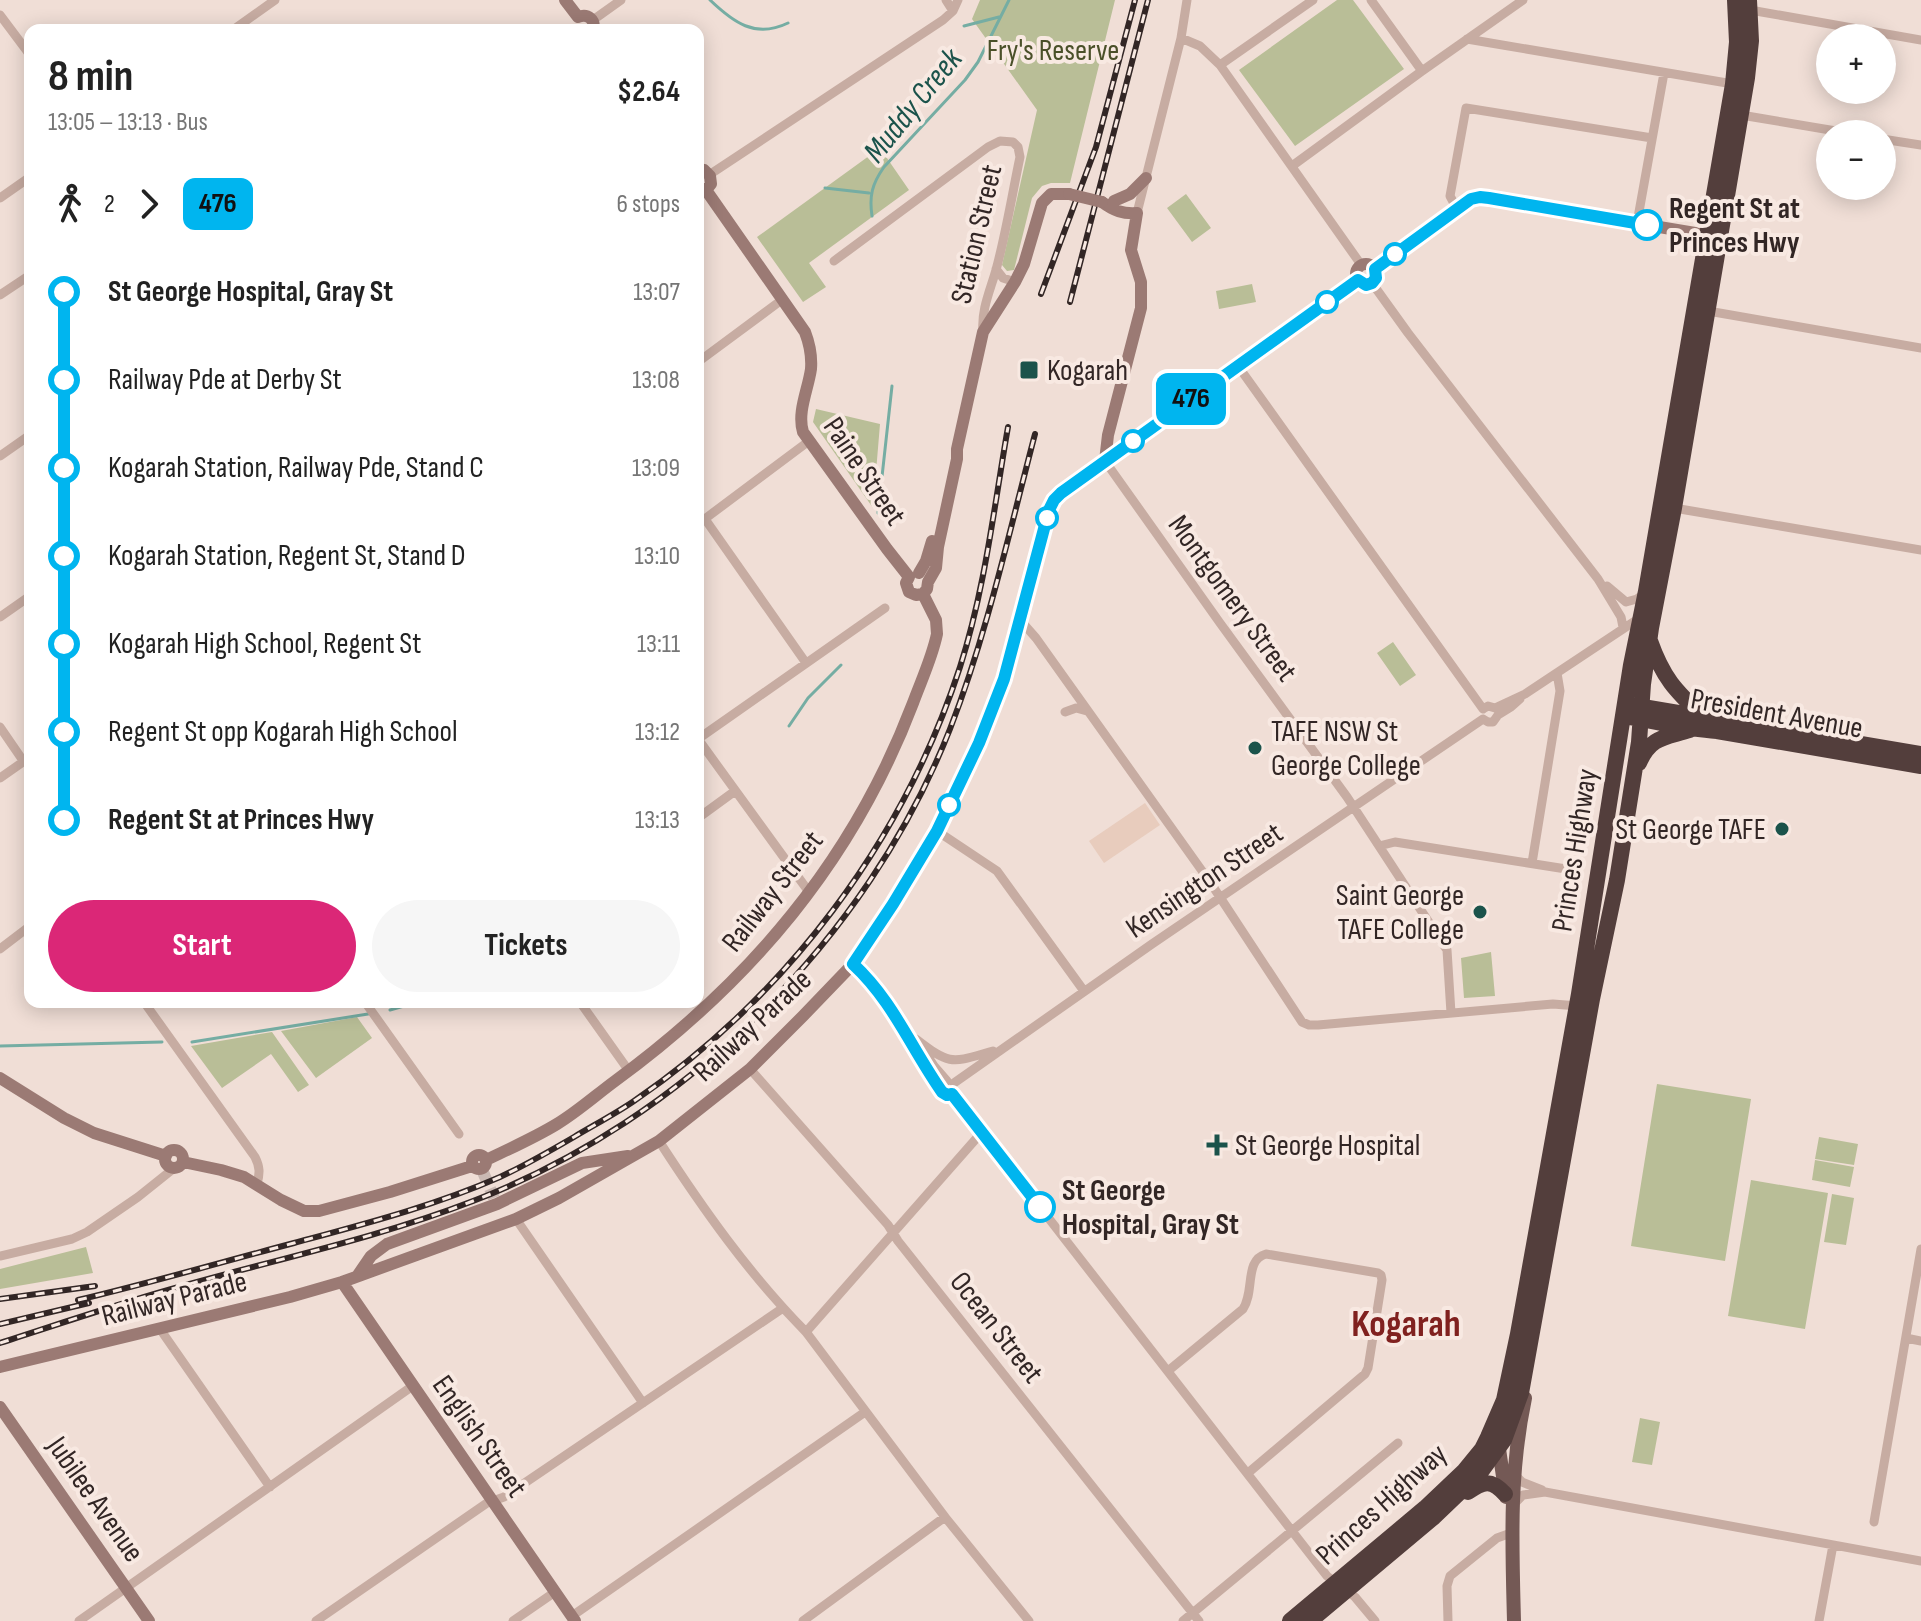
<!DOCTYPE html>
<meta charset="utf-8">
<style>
:root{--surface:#fff;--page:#f6f6f6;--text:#222;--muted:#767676;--accent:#db2777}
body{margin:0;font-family:"Sofia Sans Condensed",sans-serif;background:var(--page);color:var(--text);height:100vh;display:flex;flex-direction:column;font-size:30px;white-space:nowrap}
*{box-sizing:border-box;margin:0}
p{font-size:26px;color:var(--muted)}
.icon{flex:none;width:44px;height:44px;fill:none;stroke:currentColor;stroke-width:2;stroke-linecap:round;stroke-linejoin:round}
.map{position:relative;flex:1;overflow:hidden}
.drawer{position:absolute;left:24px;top:24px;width:680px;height:984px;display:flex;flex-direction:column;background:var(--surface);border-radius:16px;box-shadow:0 4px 20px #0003}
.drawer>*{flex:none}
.badge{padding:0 16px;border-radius:12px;font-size:28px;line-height:52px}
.controls{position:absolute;left:1816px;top:24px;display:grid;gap:16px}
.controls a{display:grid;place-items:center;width:80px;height:80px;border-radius:50%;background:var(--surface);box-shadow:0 4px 20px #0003;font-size:40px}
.map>.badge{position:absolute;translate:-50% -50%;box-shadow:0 0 0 4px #fff}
.legs{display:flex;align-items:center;gap:12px;height:88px;padding:0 24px;font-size:26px}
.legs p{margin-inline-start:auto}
.overview{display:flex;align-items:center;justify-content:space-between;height:136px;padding:0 24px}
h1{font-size:44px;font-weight:700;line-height:60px}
.cta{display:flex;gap:16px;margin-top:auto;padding:16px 24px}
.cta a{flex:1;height:92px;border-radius:48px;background:var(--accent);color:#fff;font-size:32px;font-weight:700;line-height:92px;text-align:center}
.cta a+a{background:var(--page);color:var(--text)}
ul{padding:0 24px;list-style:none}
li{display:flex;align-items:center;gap:28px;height:88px;font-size:30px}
li i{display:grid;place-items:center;width:12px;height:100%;margin:0 10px;background:currentColor}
li i::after{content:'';width:20px;height:20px;margin:-10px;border:6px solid;border-radius:50%;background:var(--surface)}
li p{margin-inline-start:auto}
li:first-child i{background:linear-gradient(#0000 50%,currentColor 0)}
li:last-child i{background:linear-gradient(currentColor 50%,#0000 0)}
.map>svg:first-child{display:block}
.green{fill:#b9be97}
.plaza{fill:#e8ccbd}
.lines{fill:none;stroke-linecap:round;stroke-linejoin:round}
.stream{stroke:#75ada3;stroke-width:3}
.secondary-tunnel{stroke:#cab9b3;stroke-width:12;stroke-dasharray:12 6;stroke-linecap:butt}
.street{stroke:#c7aca2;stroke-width:9}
.secondary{stroke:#9b7a74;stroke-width:12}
.primary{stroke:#745955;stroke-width:14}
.highway{stroke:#533e3c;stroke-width:16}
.rail-casing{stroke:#322625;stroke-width:6}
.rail{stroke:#f8e9e2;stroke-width:3;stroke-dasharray:9;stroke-linecap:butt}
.secondary-bridge{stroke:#9b7a74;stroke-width:12}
.line-1-casing{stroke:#fff;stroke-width:18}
.line-1{stroke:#00b5ef;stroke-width:12}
.stop-1-dot{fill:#fff;stroke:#00b5ef;stroke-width:4}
.poi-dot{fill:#1b534b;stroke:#f8e9e2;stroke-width:3}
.labels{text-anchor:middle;stroke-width:8;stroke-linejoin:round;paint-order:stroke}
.park-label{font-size:30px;fill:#4a5029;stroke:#f8e9e2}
.stop-label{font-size:30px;font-weight:bold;fill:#322625;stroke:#f8e9e2;text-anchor:start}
.street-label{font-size:30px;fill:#322625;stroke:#f8e9e2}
.poi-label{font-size:30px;fill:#322625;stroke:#f8e9e2;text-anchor:start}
.water-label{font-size:32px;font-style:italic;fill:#1b534b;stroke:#f8e9e2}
.district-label{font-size:38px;font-weight:bold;fill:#80211f;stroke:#f8e9e2}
</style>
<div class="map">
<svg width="1921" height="1621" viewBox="0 0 1921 1621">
<rect width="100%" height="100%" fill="#f0ded6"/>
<path class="green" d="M980 0H1115L1070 183H1051L1042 186 1032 198 1014 270 1007 271 1002 265 1037 110 972 19Z
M1337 0H1353L1404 69 1295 146 1239 70Z
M880 148 909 190 809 263 826 287 803 302 757 237Z
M1186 194 1211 228 1192 242 1167 208Z
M1252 284 1256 302 1219 309 1216 291Z
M816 409 880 424 873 508 813 422Z
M1393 642 1416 675 1400 686 1377 653Z
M1491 952 1495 996 1464 998 1461 958Z
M357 1017 372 1038 316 1078 281 1031Z
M272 1032 309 1085 298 1092 271 1054 222 1088 191 1046Z
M1657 1084 1751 1099 1725 1261 1631 1246Z
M1819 1137 1858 1144 1854 1165 1815 1159Z
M1815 1160 1854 1167 1850 1187 1812 1180Z
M1751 1180 1828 1193 1805 1329 1728 1316Z
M1832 1194 1854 1198 1846 1245 1824 1242Z
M86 1247 93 1273 0 1289V1269Z
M1640 1418 1660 1422 1652 1465 1632 1462Z"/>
<path class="plaza" d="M1145 803 1160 825 1104 863 1089 841Z"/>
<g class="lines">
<path class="stream" d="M710 0C733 22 755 39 788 23
M964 26 999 17
M825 188 869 193
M872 216C869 196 872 184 884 167L965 80 978 62 1009 0
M878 513 892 386
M789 726 808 698 841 665
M390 1010 418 1002
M192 1042 368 1014
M0 1046 162 1042"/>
<path class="secondary-tunnel" d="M483 1172 494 1198"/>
<path class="street" d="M946 0 953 11
M1371 0 1422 71
M1750 10 1921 40
M0 15 30 55
M593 20 621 0
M233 30 275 0
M1181 38 1200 46 1220 65 1362 266
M1467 39 1733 84
M1220 65 1313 0
M1741 115 1854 134
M1882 139 1921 145
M1292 166 1422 71 1523 0
M709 175 943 20 953 11 958 0
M0 198 30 177
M1457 209 1450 196 1466 108 1652 138
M1137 213 1181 38 1187 0
M1637 223 1664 73
M834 261 988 147 1000 141 1013 142 1018 147 1020 157C1012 195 1006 233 996 270 990 291 981 310 983 332
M996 269 1003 278 1015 282
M1372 283 1408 333 1598 579 1621 617 1623 627
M0 295 30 275
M1708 311 1921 348
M698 362 783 299
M1238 366 1483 709
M0 456 30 435
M1105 461 1220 623 1347 797 1447 950 1451 1013
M1674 508 1921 550
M705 519 806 663
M698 524 809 441
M1607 586 1626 602 1637 599 1644 594
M0 617 30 596
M1021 621 1036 638 1210 882 1302 1022 1309 1025H1318L1553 1004 1578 1006
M1483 709 1488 706 1495 708 1525 694 1641 617
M1065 712 1076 708 1087 711
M1483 719 1488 722H1493L1498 715 1511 707 1520 699
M0 727 24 762
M698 739 885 608
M698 739 809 892
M0 778 30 757
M698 818 735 791
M937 831 997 871 1084 991
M1379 846 1395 842 1566 869
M1532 863 1560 691 1557 673
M0 949 30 926
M853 964 871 980 898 1019 942 1092
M144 1002 255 1157C260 1167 260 1173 257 1184
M365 1002 459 1134
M580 1002 629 1071
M916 1039C951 1066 951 1063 993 1051
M921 1046 934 1066 947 1081
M750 1069 888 1225 898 1241 1199 1621
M954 1083 1152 944 1483 719
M952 1094 1327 1576 1355 1597 1375 1621
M659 1141C703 1209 749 1274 806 1332L945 1517 1029 1621
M516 1219 643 1403
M0 1256 72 1239 87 1232 138 1197 173 1169
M160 1329 270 1487
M806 1332 982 1132
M1906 1338 1921 1341
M1168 1371 1243 1309C1255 1291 1244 1260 1266 1254L1378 1273 1381 1275 1382 1280 1368 1368 1365 1374 1248 1473
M1514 1474 1522 1482 1542 1490
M1515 1503 1523 1495 1545 1492 1921 1561
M1874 1522 1921 1249
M572 1616 865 1412
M79 1621 414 1385
M316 1621 487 1503 504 1497 783 1308
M513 1621 555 1592
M803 1621 945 1517
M1183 1621 1398 1443
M1448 1621 1447 1586 1450 1576 1497 1538 1511 1533
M1819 1621 1833 1545"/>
<path class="secondary" d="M565 0 578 17
M578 17C588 13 596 20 593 30
M698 169 704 170 710 176 711 184 706 190
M706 190 805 332C810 345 812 356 811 369 808 390 797 412 803 432L887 549 909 577
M1114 201 1130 194 1146 178
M1102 202C1114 211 1123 214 1137 213
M1356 274a10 10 0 1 1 20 0a10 10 0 1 1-20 0Z
M1375 269 1457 209 1471 199 1480 197 1713 236
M1105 461 1108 435 1141 308V282L1131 250 1137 213
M919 573 926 561 932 541
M909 577 906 583 909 592 916 595 923 594
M923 594 927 589 928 582 936 568 938 547 957 459V449L983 332 1015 282 1024 264 1042 203 1051 194H1069
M0 1078 64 1118 94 1133 166 1156
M165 1159a9 9 0 1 1 18 0a9 9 0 1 1-18 0Z
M472 1162a7 7 0 1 1 14 0a7 7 0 1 1-14 0Z
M486 1160C509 1149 534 1138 557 1124 577 1112 596 1095 615 1081 750 982 853 861 913 703 921 681 932 658 937 634L936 620 923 594
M183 1162 221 1170 244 1177 281 1200 304 1211H319L390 1192 472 1166
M358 1275 371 1256 387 1244 497 1204 582 1163 628 1156
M342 1282 575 1621
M0 1367 290 1297 342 1282 516 1219 559 1198 659 1141 750 1069 803 1016 853 964 893 904 937 831 979 743 1004 679 1049 510 1057 496 1358 280
M0 1407 149 1621"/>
<path class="primary" d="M1498 1442 1506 1497
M1514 1621C1512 1544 1509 1474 1525 1398"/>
<path class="highway" d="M1650 641C1663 678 1675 690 1703 717
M1631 705 1921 754
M1630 717C1659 722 1688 729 1717 731L1921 766
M1639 763C1651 736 1665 738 1690 730
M1468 1492C1484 1481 1491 1479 1505 1494
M1290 1621 1425 1508 1464 1471 1482 1449 1488 1437 1504 1400 1518 1334 1579 994 1631 665 1646 591 1733 84 1737 42 1735 0
M1310 1621 1434 1517 1480 1473 1504 1440 1521 1393 1592 999 1617 880 1639 742 1643 684 1651 628 1674 508 1747 78 1751 41 1749 0"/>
<g class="rail-casing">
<path id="rail" d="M1041 294 1096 147 1135 0
M1070 302 1148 0
M0 1299 95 1286
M78 1300C150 1283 222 1262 294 1243 364 1224 434 1206 500 1177 526 1165 550 1151 574 1137 594 1125 615 1114 634 1101 786 997 903 842 960 667 985 589 994 507 1008 427
M0 1324 89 1303
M0 1343C62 1323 123 1302 186 1285 282 1258 380 1237 473 1201 684 1120 867 940 950 729 987 634 1009 533 1035 434"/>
</g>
<use href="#rail" class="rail"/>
<path class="secondary-bridge" d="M1069 194 1102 202"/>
</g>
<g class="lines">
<g class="line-1-casing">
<path id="line-1" d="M1040 1207 952 1094 947 1095 942 1092C911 1048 893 1001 853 964L893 904 937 831 979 743 1004 679 1049 510 1054 500 1061 493 1358 280 1366 285 1372 283 1376 278 1375 269 1471 199 1480 197 1489 198 1647 225"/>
</g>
<use href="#line-1" class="line-1"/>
</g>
<g class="stop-1-dot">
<circle cx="1647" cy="225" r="14"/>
<circle cx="1395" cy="254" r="10"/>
<circle cx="1327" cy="302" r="10"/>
<circle cx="1133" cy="441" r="10"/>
<circle cx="1047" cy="518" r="10"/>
<circle cx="949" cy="805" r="10"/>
<circle cx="1040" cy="1207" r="14"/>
</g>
<g class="poi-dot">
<rect x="1019" y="360" width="20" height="20" rx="4"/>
<circle cx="1255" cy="748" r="8"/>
<circle cx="1782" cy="829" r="8"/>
<circle cx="1480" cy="912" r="8"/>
<path d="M1213 1133h8v8h8v8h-8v8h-8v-8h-8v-8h8z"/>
</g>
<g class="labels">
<g class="park-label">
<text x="1053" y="60">Fry's Reserve</text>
</g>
<g class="stop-label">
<text x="1669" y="218">Regent St at<tspan x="1669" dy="34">Princes Hwy</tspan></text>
<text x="1062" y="1200">St George<tspan x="1062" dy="34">Hospital, Gray St</tspan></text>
</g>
<g class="street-label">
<text transform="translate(976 234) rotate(-77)" y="10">Station Street</text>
<text transform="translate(865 471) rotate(56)" y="10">Paine Street</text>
<text transform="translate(1233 598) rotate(54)" y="10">Montgomery Street</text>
<text transform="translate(1777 713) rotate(10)" y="10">President Avenue</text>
<text transform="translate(1574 850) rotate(-81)" y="10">Princes Highway</text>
<text transform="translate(1204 880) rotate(-34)" y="10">Kensington Street</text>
<text transform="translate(772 891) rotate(-52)" y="10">Railway Street</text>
<text transform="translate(752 1025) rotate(-43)" y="10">Railway Parade</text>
<text transform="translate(174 1298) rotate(-14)" y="10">Railway Parade</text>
<text transform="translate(997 1327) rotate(52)" y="10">Ocean Street</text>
<text transform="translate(480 1436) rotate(55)" y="10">English Street</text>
<text transform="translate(96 1499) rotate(55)" y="10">Jubilee Avenue</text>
<text transform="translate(1381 1504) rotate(-42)" y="10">Princes Highway</text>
</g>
<g class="poi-label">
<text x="1047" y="380">Kogarah</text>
<text x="1271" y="741">TAFE NSW St<tspan x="1271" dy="34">George College</tspan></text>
<text x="1766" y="839" text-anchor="end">St George TAFE</text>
<text x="1464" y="905" text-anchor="end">Saint George<tspan x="1464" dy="34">TAFE College</tspan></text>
<text x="1235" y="1155">St George Hospital</text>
</g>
<g class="water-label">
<text transform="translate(912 105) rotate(-51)" y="11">Muddy Creek</text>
</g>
<g class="district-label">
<text x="1406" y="1336">Kogarah</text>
</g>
</g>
</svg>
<div class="controls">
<a>+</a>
<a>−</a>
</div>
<b class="badge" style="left:1191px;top:399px;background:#00b5ef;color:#111">476</b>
<section class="drawer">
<div class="overview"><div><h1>8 min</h1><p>13:05 – 13:13 · Bus</p></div><b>$2.64</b></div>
<div class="legs"><svg class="icon" aria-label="walk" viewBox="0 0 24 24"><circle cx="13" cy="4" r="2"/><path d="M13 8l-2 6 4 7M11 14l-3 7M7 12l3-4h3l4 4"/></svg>2<svg class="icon" aria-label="forward" viewBox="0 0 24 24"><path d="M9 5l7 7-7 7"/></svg><b class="badge" style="background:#00b5ef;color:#111">476</b><p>6 stops</p></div>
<ul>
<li><i style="color:#00b5ef"></i><b>St George Hospital, Gray St</b><p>13:07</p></li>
<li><i style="color:#00b5ef"></i><span>Railway Pde at Derby St</span><p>13:08</p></li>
<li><i style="color:#00b5ef"></i><span>Kogarah Station, Railway Pde, Stand C</span><p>13:09</p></li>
<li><i style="color:#00b5ef"></i><span>Kogarah Station, Regent St, Stand D</span><p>13:10</p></li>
<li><i style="color:#00b5ef"></i><span>Kogarah High School, Regent St</span><p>13:11</p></li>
<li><i style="color:#00b5ef"></i><span>Regent St opp Kogarah High School</span><p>13:12</p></li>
<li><i style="color:#00b5ef"></i><b>Regent St at Princes Hwy</b><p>13:13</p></li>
</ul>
<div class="cta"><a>Start</a><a>Tickets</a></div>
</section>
</div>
